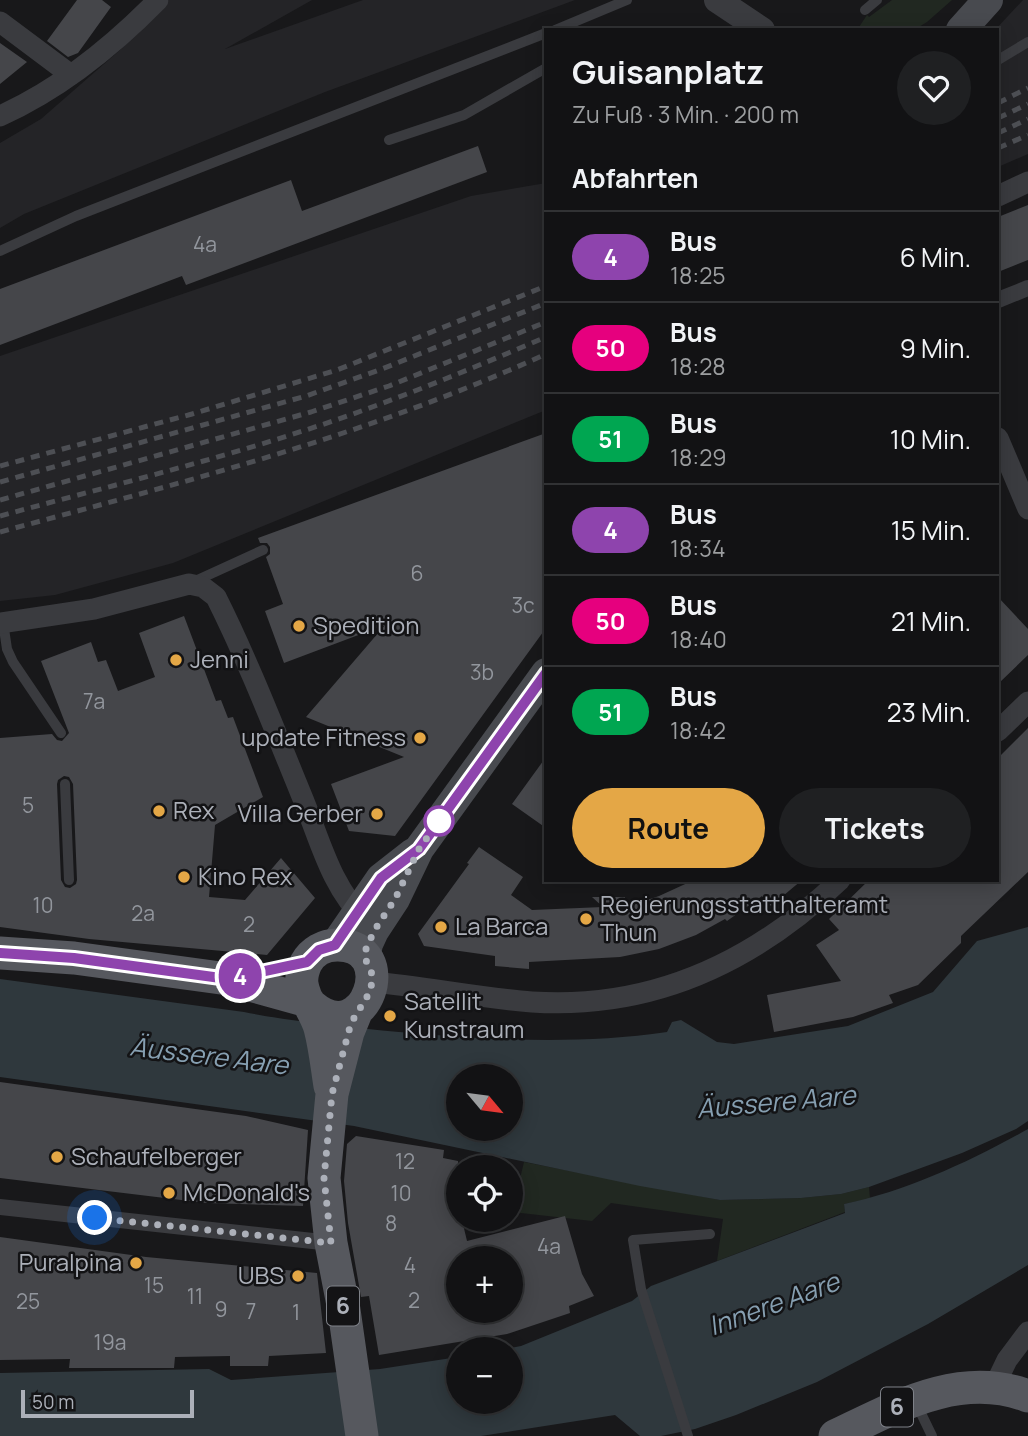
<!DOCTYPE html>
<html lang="de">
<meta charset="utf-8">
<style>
:root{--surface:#121214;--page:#1f2022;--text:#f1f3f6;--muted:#9c9ea0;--line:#313234;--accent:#e4a746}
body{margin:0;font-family:Manrope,sans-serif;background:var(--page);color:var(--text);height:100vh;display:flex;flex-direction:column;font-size:26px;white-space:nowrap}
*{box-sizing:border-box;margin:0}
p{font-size:23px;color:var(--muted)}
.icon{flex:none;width:38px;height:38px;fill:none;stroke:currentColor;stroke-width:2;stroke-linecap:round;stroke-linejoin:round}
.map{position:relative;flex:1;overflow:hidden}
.details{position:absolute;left:544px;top:28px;width:455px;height:854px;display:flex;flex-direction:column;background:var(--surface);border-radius:0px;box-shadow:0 4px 18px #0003,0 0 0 2px var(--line)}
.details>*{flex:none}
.badge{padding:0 14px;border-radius:23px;font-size:24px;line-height:46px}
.needle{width:46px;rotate:119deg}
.tools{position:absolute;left:446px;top:1064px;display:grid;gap:14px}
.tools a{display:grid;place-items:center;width:77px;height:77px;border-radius:50%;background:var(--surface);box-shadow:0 4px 18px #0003,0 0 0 2px var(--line);font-size:35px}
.scale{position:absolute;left:21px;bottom:18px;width:173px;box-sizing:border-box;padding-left:7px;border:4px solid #acb0b9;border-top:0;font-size:19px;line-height:24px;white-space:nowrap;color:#acb0b9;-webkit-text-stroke:5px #131315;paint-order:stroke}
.you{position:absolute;width:35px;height:35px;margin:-18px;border:5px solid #fff;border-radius:50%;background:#1a73e8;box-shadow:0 0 0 10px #1a73e833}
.map>.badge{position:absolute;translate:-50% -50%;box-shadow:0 0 0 4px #fff}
h2{padding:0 28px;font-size:26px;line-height:63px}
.round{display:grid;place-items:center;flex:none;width:74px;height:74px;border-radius:37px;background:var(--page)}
.summary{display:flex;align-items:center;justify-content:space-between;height:119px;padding:0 28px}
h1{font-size:33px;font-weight:700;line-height:52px}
.primary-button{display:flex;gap:14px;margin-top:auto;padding:14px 28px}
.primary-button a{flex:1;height:80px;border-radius:42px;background:var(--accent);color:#111;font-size:28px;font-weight:700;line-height:80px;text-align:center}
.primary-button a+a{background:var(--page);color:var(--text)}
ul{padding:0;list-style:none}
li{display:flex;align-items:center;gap:21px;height:91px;padding:0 28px;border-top:2px solid var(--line)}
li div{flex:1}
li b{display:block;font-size:26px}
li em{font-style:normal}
li .badge{min-width:77px;font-weight:700;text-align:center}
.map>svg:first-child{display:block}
.built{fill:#242427}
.green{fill:#212821}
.water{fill:#2f383d;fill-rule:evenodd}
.building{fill:#45464a;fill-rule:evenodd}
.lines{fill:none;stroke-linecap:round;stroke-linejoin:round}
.service{stroke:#3a3b3f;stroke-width:10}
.pedestrian{stroke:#3a3b3f;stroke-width:16}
.minor{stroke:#3a3b3f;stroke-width:21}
.tertiary{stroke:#3a3b3f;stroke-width:26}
.secondary{stroke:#484a4f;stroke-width:30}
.primary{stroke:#56585e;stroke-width:33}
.rail{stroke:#4d4f54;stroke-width:5;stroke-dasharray:9 7;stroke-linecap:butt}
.line-casing{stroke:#fff;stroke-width:16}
.line{stroke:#8e44ad;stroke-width:10}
.walk{stroke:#acb0b9;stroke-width:7;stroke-dasharray:0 12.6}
.poi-dot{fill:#e4a746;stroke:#131315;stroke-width:2.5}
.stop-dot{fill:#fff;stroke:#8e44ad;stroke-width:3.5}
.labels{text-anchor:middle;stroke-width:5;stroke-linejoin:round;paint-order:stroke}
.number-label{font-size:21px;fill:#92969d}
.shield{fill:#131315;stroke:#7e8188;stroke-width:2}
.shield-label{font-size:23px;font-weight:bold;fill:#acb0b9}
.poi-label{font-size:24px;fill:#acb0b9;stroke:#131315;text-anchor:start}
.water-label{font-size:26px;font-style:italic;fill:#869fb1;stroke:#131315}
</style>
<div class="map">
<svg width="1028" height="1436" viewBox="0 0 1028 1436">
<rect width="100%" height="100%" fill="#18181a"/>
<path class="built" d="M169 0H312L225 49 363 0H575L325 92 24 214 0 228V143L41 119 120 50Z
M1023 0H1028V154L998 167V30H995Z
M546 183V410L173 563 55 595 0 601V356L471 196Z"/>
<path class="green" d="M892 0H952L927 22 914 30H857L867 15 869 17Z
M524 1162 720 1200 801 1198 841 1194 869 1187 870 1199 844 1204 845 1212 717 1261 723 1219 611 1203 592 1221 512 1212Z"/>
<path class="water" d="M1028 927V1121L1016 1129 962 1153 869 1187 841 1194 801 1198 720 1200 640 1186 354 1126 0 1077V979L244 1012C295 1022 347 1027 399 1032 488 1040 578 1045 667 1032L672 1022 681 1020 717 1042 734 1044 848 1026 933 992 977 941ZM458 1076H511V1129H458Z
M1028 1129V1265L928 1324 817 1382 736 1415 695 1429 661 1436H640L615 1415 481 1436H0V1373L209 1369 231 1380 380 1369 458 1357V1402H511V1349H505L521 1346 632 1301 651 1286 845 1213 844 1204C907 1191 971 1161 1028 1129Z"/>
<path class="building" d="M77 0H102L111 7 78 53 68 57 47 41Z
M0 43 27 62 0 84Z
M478 146 487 172 186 285 182 276 0 345V289L291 180 302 211Z
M1028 205V260L998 272V217Z
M546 433V628L395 836 349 831 331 784 404 757 306 717 385 625 284 663 265 611 283 604 266 557 270 554V547L267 543H260L258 538Z
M998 597 1028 629V655L998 684Z
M184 616 216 701 221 700 228 718 233 717 263 797 215 825 209 897 245 900 281 858 315 898 267 955 89 939 0 927V738L52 734 57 740 62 741 69 733 41 661 91 642 98 662 106 660 118 691 155 677 139 633ZM64 776 69 777 73 784 77 880 76 884 70 888 65 887 61 880 57 784 58 780Z
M1028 728V872L961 936V943L918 985 889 995 893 1003 853 1017 774 1032 767 995 841 981 816 945 839 930 829 919 869 880H998V758Z
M546 757V828L512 804Z
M479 847 523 877 511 895 532 910 603 907 592 897H625L626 907 659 896 694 880H802L771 906 762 896 727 921 725 919 696 935 659 949 620 957 529 962V969L495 966V956L424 946 418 934 469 864 467 863Z
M0 1082 246 1116 308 1130 303 1206 206 1203 0 1178Z
M356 1136 444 1150 443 1158 458 1161V1220H462L467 1241 565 1216 582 1274 594 1296 569 1306 570 1313 507 1334 379 1355 369 1296 361 1297 348 1223 344 1181 347 1144ZM458 1258H511V1311H458Z
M0 1237 146 1257 317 1273 326 1353 269 1356 268 1366H230V1356L175 1357 174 1368H69L70 1359 0 1360Z"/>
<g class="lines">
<path class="service" d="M865 10 877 0
M555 30 627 0
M998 60 1028 42
M389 140 464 115 546 68
M0 251 76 216 546 33
M193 582 263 550
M3 622 7 649 13 662 61 733
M65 784 69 880
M917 1405 932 1436
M688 1436 641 1289 633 1240 710 1234"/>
<path class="pedestrian" d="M998 300 1028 288
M0 1207 331 1243"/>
<path class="minor" d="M0 22 71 75
M0 116C60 89 112 47 158 0
M998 196 1028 182
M998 438 1028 509
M0 623 94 609 189 584 203 587 216 597C248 661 274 728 301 794 320 839 330 886 366 921
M998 731 1028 702
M373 982C426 987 479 998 532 1002 653 1010 754 962 840 880
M994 1387 1007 1360 1028 1332"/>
<path class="tertiary" d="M717 0 762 30"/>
<path class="secondary" d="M961 30 988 0
M335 945 381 878 413 853
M365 958 368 944 374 931 395 899 419 849 546 673"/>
<path class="primary" d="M0 953 74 958 228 979 308 1001
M312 1006C366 1052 402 944 337 945 324 945 312 952 306 963 303 970 301 977 302 984 304 1000 316 1013 320 1028 325 1047 327 1067 330 1086
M357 1010 348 1032 332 1094 324 1178 331 1243 344 1310 362 1436
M835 1436C896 1407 960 1370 1028 1396"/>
<path class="rail" d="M998 103 1028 88
M998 118 1028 104
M998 133 1028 119
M998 148 1028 135
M0 466 192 414 337 370 546 286
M0 482 306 396 382 369 546 303
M0 500 311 412 389 386 546 322
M0 516C106 487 213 461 318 426 396 400 471 369 546 337
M0 532C188 481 368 435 546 354"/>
</g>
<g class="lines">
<g class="line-casing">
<path id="line" d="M0 953 74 958 228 979 307 962 319 950 335 945 381 878 419 849 546 673"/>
</g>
<use href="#line" class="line"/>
<path class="walk" d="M95 1218 331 1243 324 1178 332 1094 351 1023 371 990 372 974 365 958 366 949 374 931 395 899 419 849 439 821"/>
</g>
<g class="poi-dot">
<circle cx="299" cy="626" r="7"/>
<circle cx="176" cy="660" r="7"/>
<circle cx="420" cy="738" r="7"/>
<circle cx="159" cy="811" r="7"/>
<circle cx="377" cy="814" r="7"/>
<circle cx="184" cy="877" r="7"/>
<circle cx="586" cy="919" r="7"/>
<circle cx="441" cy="927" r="7"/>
<circle cx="390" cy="1016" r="7"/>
<circle cx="57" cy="1157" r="7"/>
<circle cx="169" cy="1193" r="7"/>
<circle cx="136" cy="1263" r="7"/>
<circle cx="298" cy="1276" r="7"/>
</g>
<circle class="stop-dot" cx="439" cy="821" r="14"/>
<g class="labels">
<g class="number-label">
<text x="205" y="252">4a</text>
<text x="417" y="581">6</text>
<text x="523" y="613">3c</text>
<text x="482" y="680">3b</text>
<text x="94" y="709">7a</text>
<text x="28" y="813">5</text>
<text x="43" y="913">10</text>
<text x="143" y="921">2a</text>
<text x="249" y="932">2</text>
<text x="405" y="1169">12</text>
<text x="401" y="1201">10</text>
<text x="391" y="1231">8</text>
<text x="549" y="1254">4a</text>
<text x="410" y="1273">4</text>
<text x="154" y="1293">15</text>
<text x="195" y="1304">11</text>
<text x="414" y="1308">2</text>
<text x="28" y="1309">25</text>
<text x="221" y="1317">9</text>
<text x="251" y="1319">7</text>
<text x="296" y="1320">1</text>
<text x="110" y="1350">19a</text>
</g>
<g class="shield">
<rect x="327" y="1286.5" width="32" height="39" rx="5"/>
<rect x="881" y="1387.5" width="32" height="39" rx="5"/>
</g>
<g class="shield-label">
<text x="343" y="1314">6</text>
<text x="897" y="1415">6</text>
</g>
<g class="poi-label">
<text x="313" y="634">Spedition</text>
<text x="190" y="668">Jenni</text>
<text x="406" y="746" text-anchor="end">update Fitness</text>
<text x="173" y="819">Rex</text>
<text x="363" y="822" text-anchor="end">Villa Gerber</text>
<text x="198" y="885">Kino Rex</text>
<text x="600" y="913">Regierungsstatthalteramt<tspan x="600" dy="28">Thun</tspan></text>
<text x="455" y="935">La Barca</text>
<text x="404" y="1010">Satellit<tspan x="404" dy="28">Kunstraum</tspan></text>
<text x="71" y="1165">Schaufelberger</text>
<text x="183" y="1201">McDonald's</text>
<text x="122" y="1271" text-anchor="end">Puralpina</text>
<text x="284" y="1284" text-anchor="end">UBS</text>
</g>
<g class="water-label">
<text transform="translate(209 1056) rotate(7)" y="9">Äussere Aare</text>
<text transform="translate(776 1102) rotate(-5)" y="9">Äussere Aare</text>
<text transform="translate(774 1304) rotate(-20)" y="9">Innere Aare</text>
</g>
</g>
</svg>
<div class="tools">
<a><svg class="needle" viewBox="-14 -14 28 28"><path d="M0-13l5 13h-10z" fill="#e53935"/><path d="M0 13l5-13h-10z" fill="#9c9ea0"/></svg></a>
<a><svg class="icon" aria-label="locate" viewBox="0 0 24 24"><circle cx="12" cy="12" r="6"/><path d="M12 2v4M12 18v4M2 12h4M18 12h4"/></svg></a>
<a>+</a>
<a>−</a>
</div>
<div class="scale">50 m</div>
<div class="you" style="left:95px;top:1218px"></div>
<b class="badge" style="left:240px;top:976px;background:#8e44ad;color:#fff">4</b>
<section class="details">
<div class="summary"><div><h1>Guisanplatz</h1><p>Zu Fuß · 3 Min. · 200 m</p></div><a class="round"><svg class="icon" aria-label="heart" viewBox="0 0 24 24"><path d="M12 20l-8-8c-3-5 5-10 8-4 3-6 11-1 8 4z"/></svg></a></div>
<h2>Abfahrten</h2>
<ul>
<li><span class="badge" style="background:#8e44ad;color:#fff">4</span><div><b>Bus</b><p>18:25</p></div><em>6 Min.</em></li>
<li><span class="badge" style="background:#e6007e;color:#fff">50</span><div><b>Bus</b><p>18:28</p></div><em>9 Min.</em></li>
<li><span class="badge" style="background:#00a651;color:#fff">51</span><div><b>Bus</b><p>18:29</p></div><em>10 Min.</em></li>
<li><span class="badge" style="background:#8e44ad;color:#fff">4</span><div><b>Bus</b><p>18:34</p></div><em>15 Min.</em></li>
<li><span class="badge" style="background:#e6007e;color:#fff">50</span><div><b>Bus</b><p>18:40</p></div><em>21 Min.</em></li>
<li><span class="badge" style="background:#00a651;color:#fff">51</span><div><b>Bus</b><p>18:42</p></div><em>23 Min.</em></li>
</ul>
<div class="primary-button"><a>Route</a><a>Tickets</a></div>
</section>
</div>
